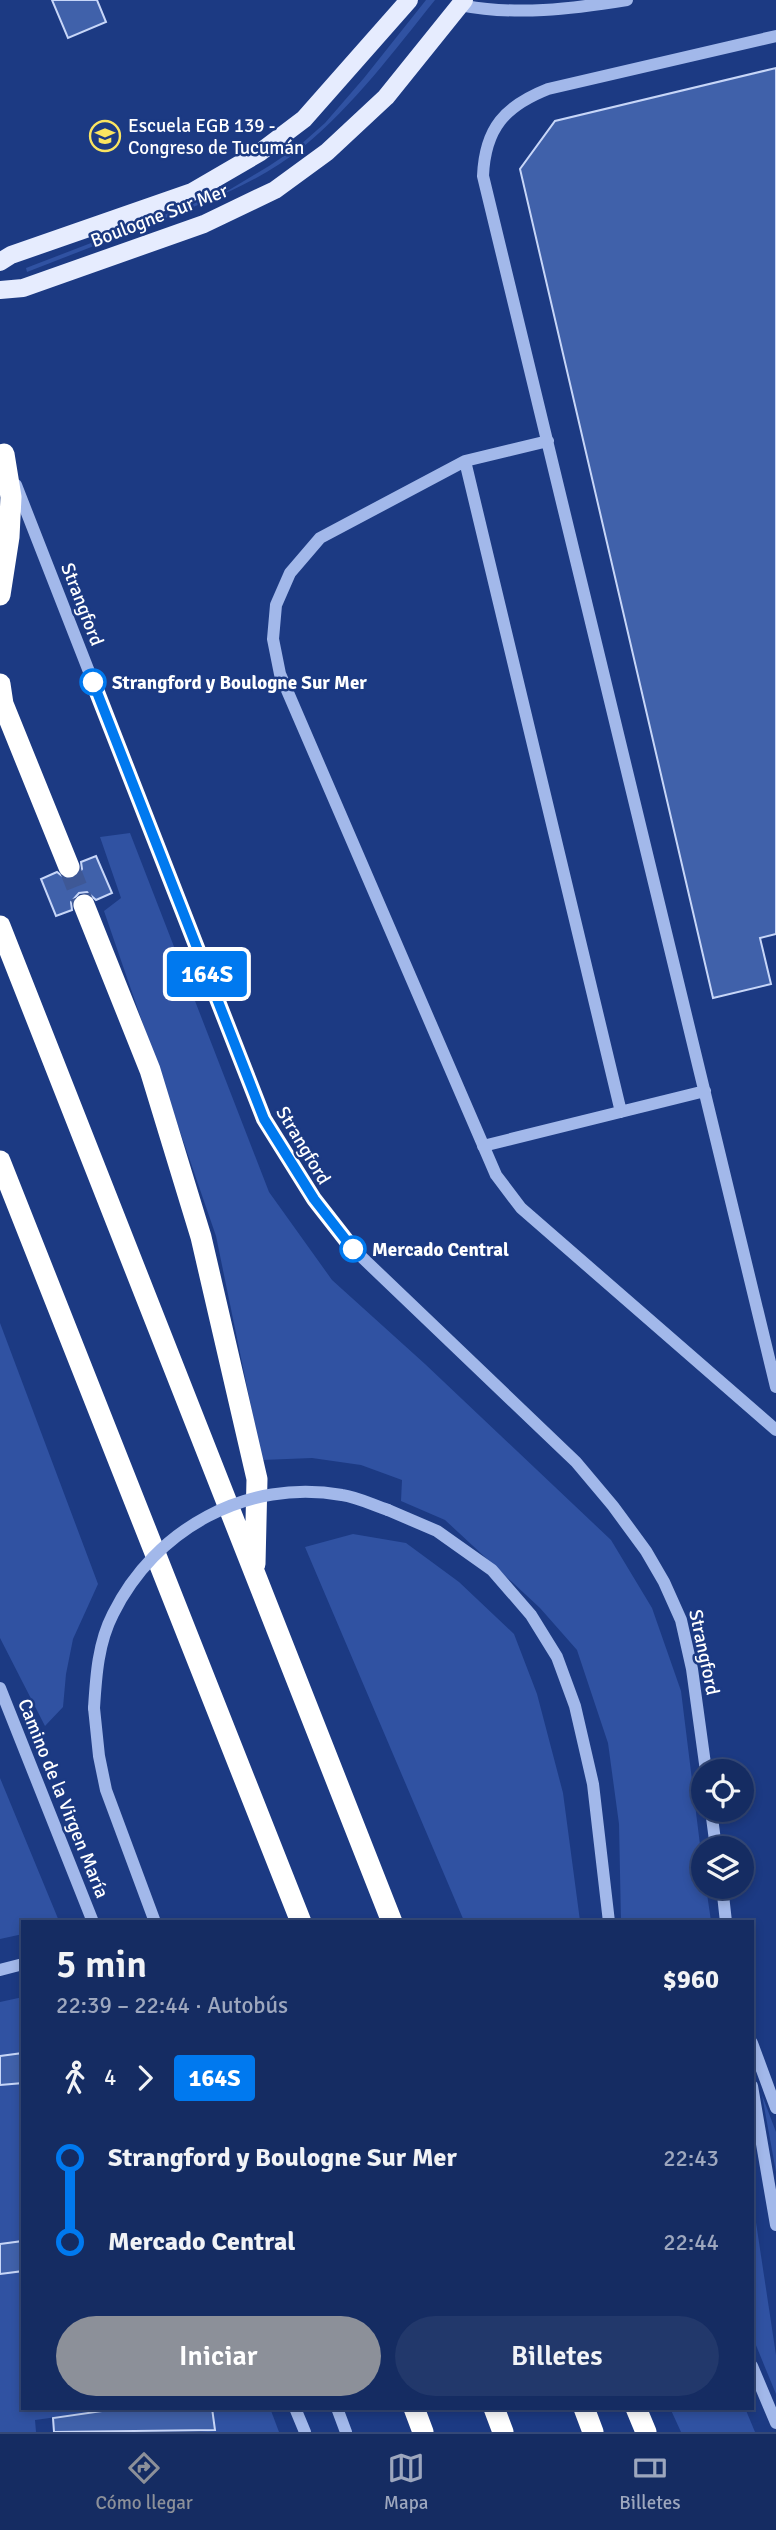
<!DOCTYPE html>
<html lang="es">
<meta charset="utf-8">
<style>
:root{--surface:#152c62;--page:#22386b;--text:#f1f3f6;--muted:#9da7be;--line:#344877;--accent:#8c9099}
body{margin:0;font-family:Signika,sans-serif;background:var(--page);color:var(--text);height:100vh;display:flex;flex-direction:column;font-size:26px;white-space:nowrap}
*{box-sizing:border-box;margin:0}
p{font-size:23px;color:var(--muted)}
.icon{flex:none;width:38px;height:38px;fill:none;stroke:currentColor;stroke-width:2;stroke-linecap:round;stroke-linejoin:round}
.map{position:relative;flex:1;overflow:hidden}
.side{position:absolute;left:21px;top:1920px;width:733px;height:490px;display:flex;flex-direction:column;background:var(--surface);border-radius:0px;box-shadow:0 4px 10px #0003,0 0 0 2px var(--line)}
.side>*{flex:none}
.badge{padding:0 14px;border-radius:5px;font-size:24px;line-height:46px}
.controls{position:absolute;left:691px;top:1759px;display:grid;gap:14px}
.controls a{display:grid;place-items:center;width:63px;height:63px;border-radius:50%;background:var(--surface);box-shadow:0 4px 10px #0003,0 0 0 2px var(--line);font-size:35px}
.map>.badge{position:absolute;translate:-50% -50%;box-shadow:0 0 0 4px #fff}
.legs{display:flex;align-items:center;gap:10px;height:77px;padding:0 35px;font-size:23px}
.legs p{margin-inline-start:auto}
.summary{display:flex;align-items:center;justify-content:space-between;height:119px;padding:0 35px}
h1{font-size:38px;font-weight:600;line-height:52px}
.action{display:flex;gap:14px;margin-top:auto;padding:14px 35px}
.action a{flex:1;height:80px;border-radius:42px;background:var(--accent);color:#fff;font-size:28px;font-weight:600;line-height:80px;text-align:center}
.action a+a{background:var(--page);color:var(--text)}
ul{padding:0 35px;list-style:none}
li{display:flex;align-items:center;gap:24px;height:84px;font-size:26px}
li i{display:grid;place-items:center;width:10px;height:100%;margin:0 9px;background:currentColor}
li i::after{content:'';width:18px;height:18px;margin:-9px;border:5px solid;border-radius:50%;background:var(--surface)}
li p{margin-inline-start:auto}
li:first-child i{background:linear-gradient(#0000 50%,currentColor 0)}
li:last-child i{background:linear-gradient(currentColor 50%,#0000 0)}
.menu{display:flex;justify-content:space-around;align-items:center;height:98px;border-top:2px solid var(--line);background:var(--surface);font-size:19px;color:var(--muted)}
.menu a{display:grid;justify-items:center;gap:4px}
.menu .current{color:var(--accent)}
.map>svg:first-child{display:block}
.green{fill:#3052a2}
.building{fill:#4061aa;stroke:#c7d6f8;stroke-width:2}
.lines{fill:none;stroke-linecap:round;stroke-linejoin:round}
.highway-tunnel{stroke:#3e5896;stroke-width:21;stroke-dasharray:21 10;stroke-linecap:butt}
.minor{stroke:#a2b8ea;stroke-width:12}
.major{stroke:#e6ecfe;stroke-width:18}
.highway{stroke:#fff;stroke-width:21}
.minor-bridge{stroke:#a2b8ea;stroke-width:12}
.line-1-casing{stroke:#fff;stroke-width:16}
.line-1{stroke:#0079ef;stroke-width:10}
.stop-1-dot{fill:#fff;stroke:#0079ef;stroke-width:3.5}
.labels{text-anchor:middle;stroke-width:5;stroke-linejoin:round;paint-order:stroke}
.poi-label{font-size:19px;fill:#fff;stroke:#1c3a83;text-anchor:start}
.street-label{font-size:19px;fill:#fff;stroke:#1c3a83}
.stop-label{font-size:19px;font-weight:bold;fill:#fff;stroke:#1c3a83;text-anchor:start}
</style>
<div class="map">
<svg width="776" height="2432" viewBox="0 0 776 2432">
<rect width="100%" height="100%" fill="#1c3a83"/>
<path class="green" d="M426 0H435C394 51 354 105 303 147 260 182 208 201 156 222 113 239 70 255 27 272L26 268 229 190 269 166 299 146 325 123 364 78Z
M130 833 269 1192 332 1280 425 1364 611 1540 652 1608 681 1691 703 1869 704 1886 706 1887 711 1921H621L619 1824 608 1743 577 1650 540 1608 445 1520 401 1501 402 1480 361 1465 312 1458 262 1460 216 1236 104 911 121 898 100 837Z
M0 1323 98 1584 73 1639 66 1674 63 1707 45 1726 0 1638Z
M353 1534 406 1543 459 1582 514 1634 537 1694 563 1793 580 1921H464L305 1547Z
M0 1778 59 1921 23 1922V1934L0 1939Z
M23 1997V2053L0 2056V2002Z
M23 2083V2241L0 2244V2085Z
M762 2095 776 2132V2172Z
M752 2196 776 2355V2394L753 2338Z
M23 2271V2408H123L35 2420 36 2432H0V2274Z
M212 2408H270L279 2432H200L215 2430Z
M670 2408H745L755 2432H681Z"/>
<path class="building" d="M52 0H97L106 22 68 38Z
M776 68V934L760 938 771 984 713 998 520 169 555 121Z
M96 856 112 893 96 900 87 892 79 893 71 902 72 910 56 916 41 879 57 872 67 880 75 879 82 869 81 862Z
M23 2053V2083L0 2085V2056Z
M23 2241V2271L0 2274V2244Z
M123 2408H212L215 2430 54 2432 53 2418Z"/>
<g class="lines">
<path class="highway-tunnel" d="M69 867 84 905"/>
<path class="minor" d="M460 5C516 16 571 9 627 0
M776 36 548 89C505 106 485 128 483 176L776 1387
M548 441 465 461 320 538 290 573 276 605 273 639 280 674 496 1175 521 1208 776 1430
M465 461 621 1112
M16 485 264 1119 314 1199 346 1242 576 1462 613 1506 646 1551 664 1582 681 1620 692 1669 706 1771
M483 1146 705 1091
M388 1510 437 1531 492 1570 531 1615 557 1657 575 1706 593 1784 609 1922
M0 1688 93 1922
M94 1708 99 1756 106 1790 155 1922
M711 1810 716 1848
M722 1886 726 1922
M0 1970 23 1964
M752 2043 776 2108
M752 2086 776 2225
M752 2366 776 2423
M295 2408 305 2432
M337 2408 346 2432"/>
<path class="major" d="M0 262 11 255 192 192 259 153 304 119 409 0
M0 290 23 288 204 224 275 190 327 152 386 97 464 0"/>
<path class="highway" d="M0 595 9 537 11 497 4 454
M0 684 3 704 69 867
M84 905 150 1070 201 1237 257 1479 255 1564
M0 926 392 1922
M0 1161 301 1922
M414 2408 423 2432
M494 2408 503 2432
M584 2408 593 2432
M636 2408 646 2432"/>
<path class="minor-bridge" d="M94 1708C96 1676 98 1643 113 1614 155 1529 247 1478 342 1495 357 1497 373 1505 388 1510"/>
</g>
<g class="lines">
<g class="line-1-casing">
<path id="line-1" d="M93 682 264 1119 314 1199 353 1249"/>
</g>
<use href="#line-1" class="line-1"/>
</g>
<defs>
<g id="school-ring" transform="scale(1.575)"><circle r="9.5" fill="#1c3a83" stroke="#fae460" stroke-width="1.5"/><path d="M0-5L7-2L0 1L-7-2ZM-4 1L0 2.5L4 1V4Q0 6-4 4Z" fill="#fae460"/></g>
</defs>
<g fill-rule="evenodd">
<use href="#school-ring" x="105" y="136"/>
</g>
<g class="stop-1-dot">
<circle cx="93" cy="682" r="12"/>
<circle cx="353" cy="1249" r="12"/>
</g>
<g class="labels">
<g class="poi-label">
<text x="128" y="132">Escuela EGB 139 -<tspan x="128" dy="22">Congreso de Tucumán</tspan></text>
</g>
<g class="street-label">
<text transform="translate(159 215) rotate(-21)" y="7">Boulogne Sur Mer</text>
<text transform="translate(83 604) rotate(69)" y="7">Strangford</text>
<text transform="translate(304 1145) rotate(59)" y="7">Strangford</text>
<text transform="translate(705 1652) rotate(78)" y="7">Strangford</text>
<text transform="translate(64 1798) rotate(68)" y="7">Camino de la Virgen María</text>
</g>
<g class="stop-label">
<text x="112" y="689">Strangford y Boulogne Sur Mer</text>
<text x="372" y="1256">Mercado Central</text>
</g>
</g>
</svg>
<div class="controls">
<a><svg class="icon" aria-label="locate" viewBox="0 0 24 24"><circle cx="12" cy="12" r="6"/><path d="M12 2v4M12 18v4M2 12h4M18 12h4"/></svg></a>
<a><svg class="icon" aria-label="layers" viewBox="0 0 24 24"><path d="M12 4l9 5-9 5-9-5zM3 14l9 5 9-5"/></svg></a>
</div>
<b class="badge" style="left:207px;top:974px;background:#0079ef;color:#fff">164S</b>
<section class="side">
<div class="summary"><div><h1>5 min</h1><p>22:39 – 22:44 · Autobús</p></div><b>$960</b></div>
<div class="legs"><svg class="icon" aria-label="walk" viewBox="0 0 24 24"><circle cx="13" cy="4" r="2"/><path d="M13 8l-2 6 4 7M11 14l-3 7M7 12l3-4h3l4 4"/></svg>4<svg class="icon" aria-label="forward" viewBox="0 0 24 24"><path d="M9 5l7 7-7 7"/></svg><b class="badge" style="background:#0079ef;color:#fff">164S</b></div>
<ul>
<li><i style="color:#0079ef"></i><b>Strangford y Boulogne Sur Mer</b><p>22:43</p></li>
<li><i style="color:#0079ef"></i><b>Mercado Central</b><p>22:44</p></li>
</ul>
<div class="action"><a>Iniciar</a><a>Billetes</a></div>
</section>
</div>
<nav class="menu">
<a class="current"><svg class="icon" aria-label="directions" viewBox="0 0 24 24"><path d="M12 3l9 9-9 9-9-9zM9 14v-3h6M13 9l2 2-2 2"/></svg>Cómo llegar</a>
<a><svg class="icon" aria-label="map" viewBox="0 0 24 24"><path d="M3 6l6-2 6 2 6-2v14l-6 2-6-2-6 2zM9 4v14M15 6v14"/></svg>Mapa</a>
<a><svg class="icon" aria-label="tickets" viewBox="0 0 24 24"><path d="M3 7h18v10H3zM15 7v10"/></svg>Billetes</a>
</nav>
